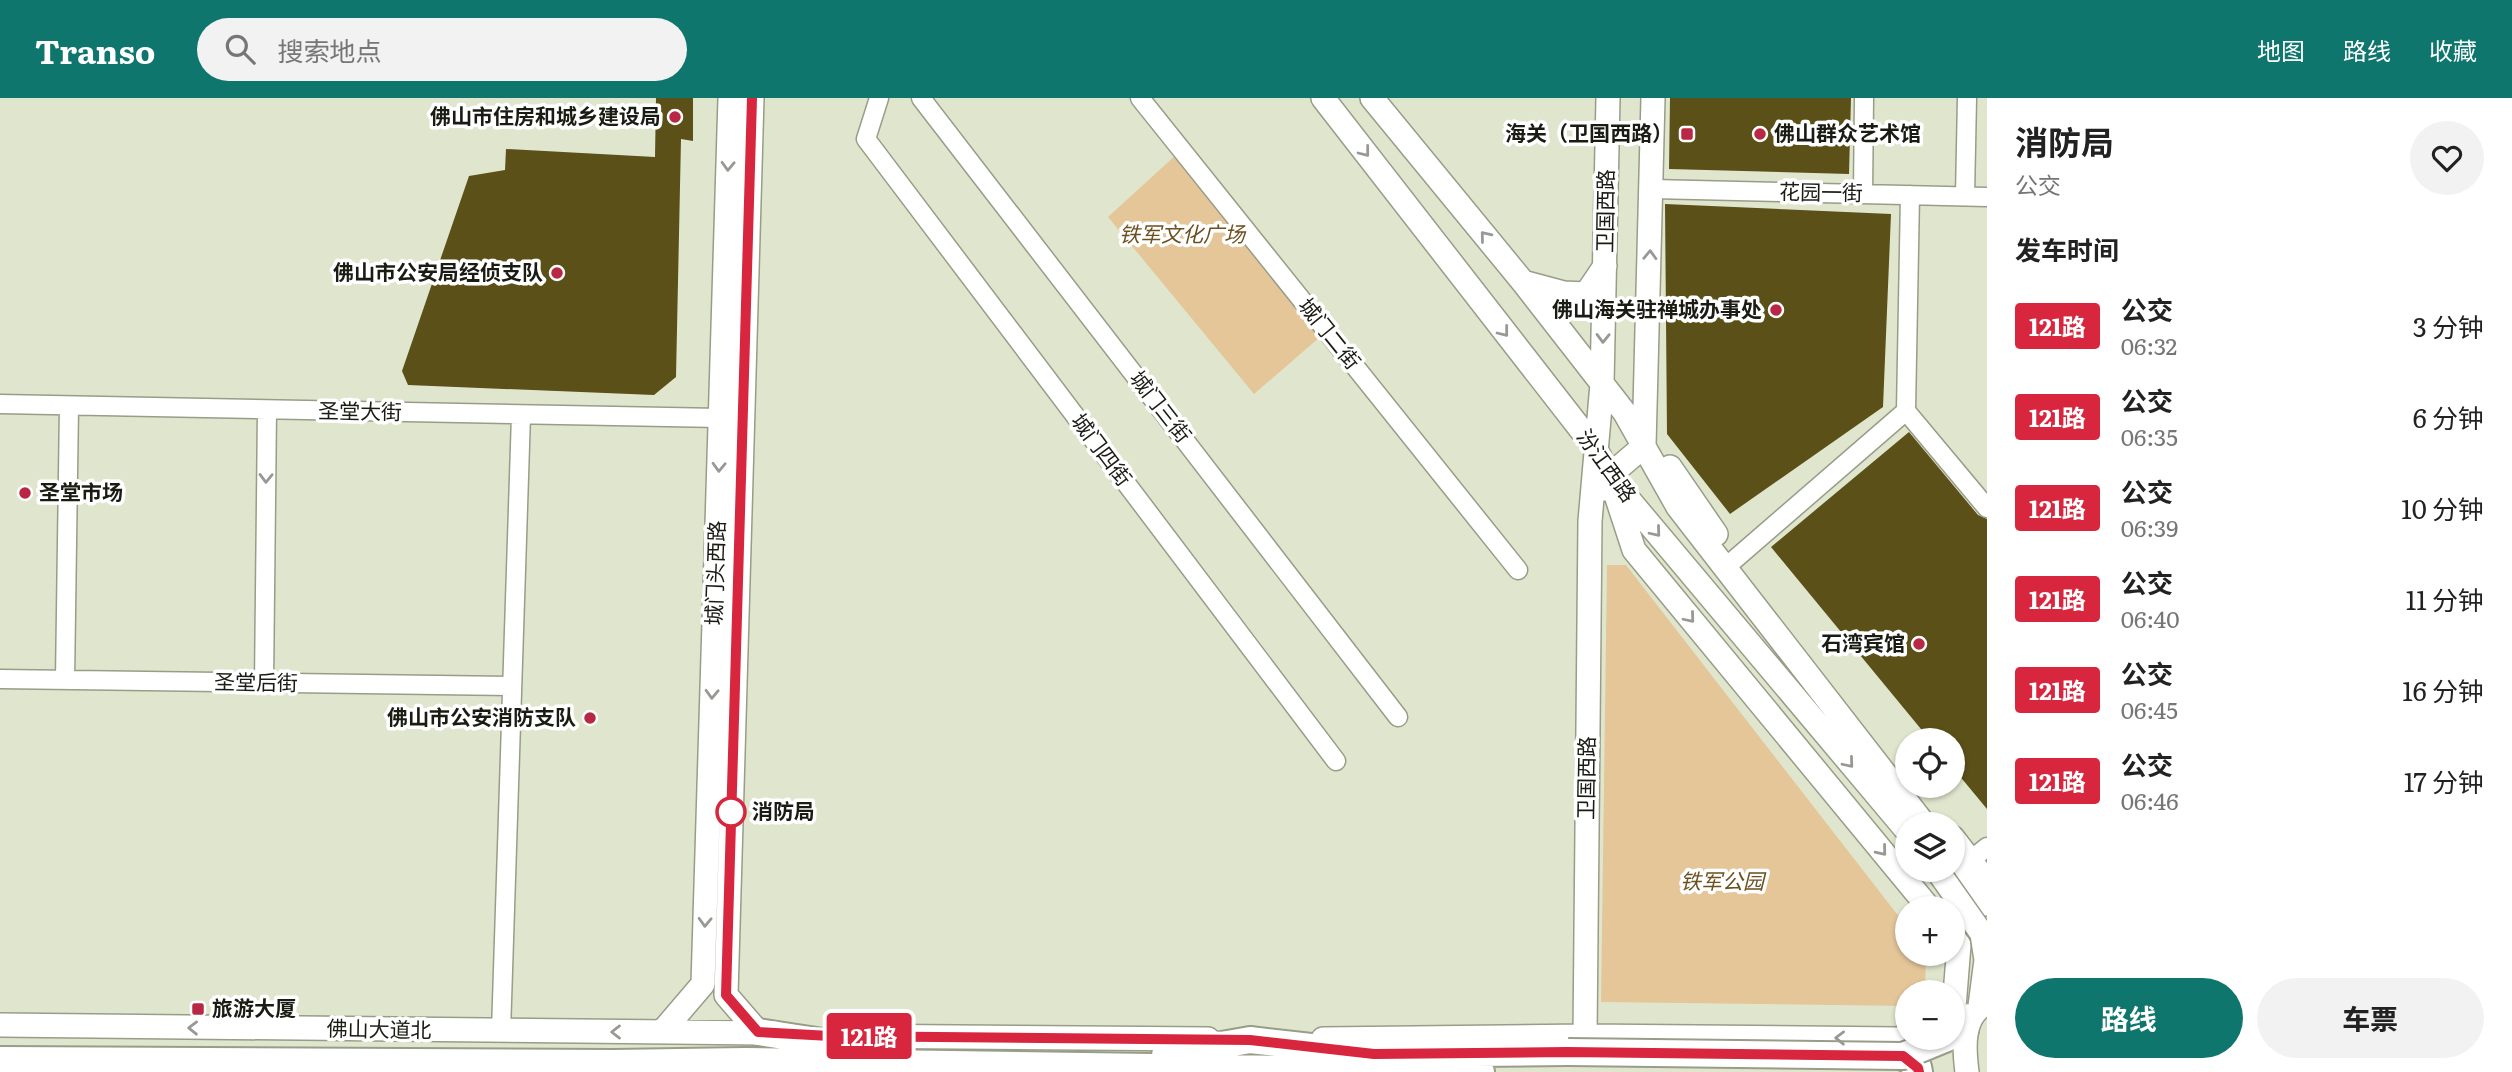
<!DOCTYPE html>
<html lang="zh">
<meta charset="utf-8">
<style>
:root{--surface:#fff;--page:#f2f2f2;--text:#222;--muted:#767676;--accent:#0f766e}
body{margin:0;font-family:Literata,"Noto Sans SC",serif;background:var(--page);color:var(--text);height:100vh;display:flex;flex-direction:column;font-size:26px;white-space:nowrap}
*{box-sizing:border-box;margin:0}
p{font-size:23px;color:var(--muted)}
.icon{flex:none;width:38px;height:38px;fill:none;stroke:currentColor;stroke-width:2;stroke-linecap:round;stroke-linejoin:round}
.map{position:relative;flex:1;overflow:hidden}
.details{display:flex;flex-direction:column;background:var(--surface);width:525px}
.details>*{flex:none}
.badge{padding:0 14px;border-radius:5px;font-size:24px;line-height:46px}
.fabs{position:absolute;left:1895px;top:630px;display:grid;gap:14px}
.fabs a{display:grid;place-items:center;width:70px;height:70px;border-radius:50%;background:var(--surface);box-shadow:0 2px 5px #0004;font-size:35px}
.map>.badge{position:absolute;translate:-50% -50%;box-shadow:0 0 0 4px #fff}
h2{padding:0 28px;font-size:26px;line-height:63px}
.round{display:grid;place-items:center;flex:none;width:74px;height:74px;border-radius:37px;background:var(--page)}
.head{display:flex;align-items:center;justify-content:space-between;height:119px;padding:0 28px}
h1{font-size:33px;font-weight:700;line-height:52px}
.cta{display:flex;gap:14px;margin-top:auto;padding:14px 28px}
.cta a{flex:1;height:80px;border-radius:42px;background:var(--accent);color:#fff;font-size:28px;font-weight:700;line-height:80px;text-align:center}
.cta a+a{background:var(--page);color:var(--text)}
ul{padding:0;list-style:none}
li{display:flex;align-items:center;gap:21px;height:91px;padding:0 28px}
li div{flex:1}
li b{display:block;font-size:26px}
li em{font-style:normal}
li .badge{min-width:77px;font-weight:700;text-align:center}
header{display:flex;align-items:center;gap:42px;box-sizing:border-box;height:98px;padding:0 35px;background:var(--accent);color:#fff}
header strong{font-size:33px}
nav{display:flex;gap:38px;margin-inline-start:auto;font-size:24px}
.search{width:490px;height:63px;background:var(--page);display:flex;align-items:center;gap:18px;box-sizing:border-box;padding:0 24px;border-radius:38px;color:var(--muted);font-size:26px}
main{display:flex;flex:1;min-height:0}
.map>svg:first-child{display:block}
.green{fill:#e4c699}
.building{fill:#5a5018}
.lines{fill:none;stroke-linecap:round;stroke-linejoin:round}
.minor-casing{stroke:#979d87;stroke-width:21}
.major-casing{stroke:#979d87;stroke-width:26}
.highway-casing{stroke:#979d87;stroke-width:30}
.minor{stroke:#fff;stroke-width:18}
.major{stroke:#fff;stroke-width:23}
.highway{stroke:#fff;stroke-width:26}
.major-bridge-casing{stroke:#979d87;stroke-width:26;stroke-linecap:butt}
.highway-bridge-casing{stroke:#979d87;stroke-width:30;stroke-linecap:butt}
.major-bridge{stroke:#fff;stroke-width:23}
.highway-bridge{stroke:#fff;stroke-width:26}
.oneway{stroke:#989995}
.line-casing{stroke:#fff;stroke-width:16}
.line{stroke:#d7263d;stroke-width:10}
.poi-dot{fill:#b82743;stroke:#fff;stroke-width:2.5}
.stop-dot{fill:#fff;stroke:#d7263d;stroke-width:3.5}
.labels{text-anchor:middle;stroke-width:7;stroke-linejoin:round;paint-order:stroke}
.poi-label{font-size:21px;font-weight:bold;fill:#1a1c14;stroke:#fff;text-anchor:end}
.street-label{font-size:21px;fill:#1a1c14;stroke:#fff}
.park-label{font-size:21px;font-style:italic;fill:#6c5020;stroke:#fff}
.stop-label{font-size:21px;font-weight:bold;fill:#1a1c14;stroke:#fff;text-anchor:start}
</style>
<header>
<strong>Transo</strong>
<div class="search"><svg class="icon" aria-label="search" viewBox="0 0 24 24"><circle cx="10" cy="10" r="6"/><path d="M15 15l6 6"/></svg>搜索地点</div>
<nav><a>地图</a><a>路线</a><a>收藏</a></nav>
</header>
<main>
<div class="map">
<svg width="1987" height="974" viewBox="0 0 1987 974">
<rect width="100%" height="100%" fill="#e0e6ce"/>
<path class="green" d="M1177 56 1320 239 1254 296 1108 119Z
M1607 467H1626L1907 829 1908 856H1926L1925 894H1908L1907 908 1601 904Z"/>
<path class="building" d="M656 0H693V43L681 41 676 279 654 297 408 287 402 273 469 78 505 72 506 51 655 59Z
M1670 0H1851L1849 76 1669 71Z
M1665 106 1891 116 1883 309 1730 416 1667 336Z
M1909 334 1978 417 1987 421V711L1953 670V642H1930L1771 449Z"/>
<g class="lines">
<g class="minor-casing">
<path id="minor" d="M879 0 866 41 1336 663
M921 0 1398 619
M1140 0 1518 472
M1652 91 1987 99
M1863 96 1864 0
M1910 97 1906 313 1987 410
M1965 98 1967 0
M0 306 720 320
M1734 462 1906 313
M0 581 512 588
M65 582 69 308
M264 585 267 312
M1971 762 1987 749
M501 934 521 317"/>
</g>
<g class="major-casing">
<path id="major" d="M752 0 726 897 758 934
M1323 0 1596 351 1609 378 1908 734
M1372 0 1523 184 1625 315 1678 409 1924 726
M1523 184 1564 195 1586 196 1605 168
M1644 348 1653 0
M1670 369 1716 436
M1604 391 1609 378 1644 348
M1614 391 1634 452 1929 810
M1953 740 1987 784
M1963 775 1987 806
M1953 839 1959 847 1954 909
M0 927 775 935
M662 934 703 886 730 0
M837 938 1208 941
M1585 938 1590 423 1602 286 1608 0
M1323 941 1585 938 1898 941 1908 938
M1967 974C1964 951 1961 917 1987 905"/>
</g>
<g class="highway-casing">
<path id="highway" d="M758 934 862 950
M1953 937 1965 932
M1165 957 1250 942 1374 956 1568 954
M1903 958 1918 969 1919 974
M0 962 613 965 745 963 1481 974"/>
</g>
<use href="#minor" class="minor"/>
<use href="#major" class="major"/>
<use href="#highway" class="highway"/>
<g class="major-bridge-casing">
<path id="major-bridge" d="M1937 772 1982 836 1986 862 1980 908"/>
</g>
<g class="highway-bridge-casing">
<path id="highway-bridge" d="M1568 954 1903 958 1947 940"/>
</g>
<use href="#major-bridge" class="major-bridge"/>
<use href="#highway-bridge" class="highway-bridge"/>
</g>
<defs><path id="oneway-chevron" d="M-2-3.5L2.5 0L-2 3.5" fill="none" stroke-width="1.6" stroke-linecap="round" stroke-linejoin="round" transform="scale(1.75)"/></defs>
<g class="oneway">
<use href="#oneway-chevron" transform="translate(1365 54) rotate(52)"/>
<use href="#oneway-chevron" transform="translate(728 68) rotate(92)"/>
<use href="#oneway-chevron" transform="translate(1485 138) rotate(-129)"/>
<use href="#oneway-chevron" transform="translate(1650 157) rotate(-88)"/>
<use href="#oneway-chevron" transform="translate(1504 234) rotate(52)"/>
<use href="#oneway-chevron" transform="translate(1603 240) rotate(91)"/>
<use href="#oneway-chevron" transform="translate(719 369) rotate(92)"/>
<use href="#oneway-chevron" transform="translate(266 380) rotate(91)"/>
<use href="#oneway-chevron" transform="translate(1656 434) rotate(50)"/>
<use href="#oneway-chevron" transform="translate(1690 520) rotate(50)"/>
<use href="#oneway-chevron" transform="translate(712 596) rotate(92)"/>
<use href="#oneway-chevron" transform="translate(1849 665) rotate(50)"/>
<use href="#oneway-chevron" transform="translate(1882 753) rotate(51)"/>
<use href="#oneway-chevron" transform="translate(705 824) rotate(92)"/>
<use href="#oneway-chevron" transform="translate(193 930) rotate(-179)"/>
<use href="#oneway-chevron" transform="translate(616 934) rotate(-180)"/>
<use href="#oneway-chevron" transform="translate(1840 940) rotate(-179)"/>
</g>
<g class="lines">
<g class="line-casing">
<path id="line" d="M752 0 726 897 758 934 830 938 1250 942 1374 956 1567 954 1903 958 1918 970 1919 974"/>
</g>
<use href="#line" class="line"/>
</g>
<g class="poi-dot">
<circle cx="675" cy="19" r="7"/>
<rect x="1680" y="29" width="14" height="14" rx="3.5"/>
<circle cx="1760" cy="36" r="7"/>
<circle cx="557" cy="175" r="7"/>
<circle cx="1776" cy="212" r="7"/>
<circle cx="25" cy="395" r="7"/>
<circle cx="1919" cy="546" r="7"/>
<circle cx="590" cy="620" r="7"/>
<rect x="191" y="904" width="14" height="14" rx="3.5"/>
</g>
<circle class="stop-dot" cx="731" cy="714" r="14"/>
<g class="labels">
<g class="poi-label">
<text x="661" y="26">佛山市住房和城乡建设局</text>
<text x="1673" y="43">海关（卫国西路）</text>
<text x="1774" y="43" text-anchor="start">佛山群众艺术馆</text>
<text x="543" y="182">佛山市公安局经侦支队</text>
<text x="1762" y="219">佛山海关驻禅城办事处</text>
<text x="39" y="402" text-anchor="start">圣堂市场</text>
<text x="1905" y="553">石湾宾馆</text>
<text x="576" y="627">佛山市公安消防支队</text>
<text x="212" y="918" text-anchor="start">旅游大厦</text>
</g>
<g class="street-label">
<text transform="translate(1821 95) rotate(1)" y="7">花园一街</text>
<text transform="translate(1606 113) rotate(-89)" y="7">卫国西路</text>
<text transform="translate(1329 236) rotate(51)" y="7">城门二街</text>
<text transform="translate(1160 309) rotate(52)" y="7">城门三街</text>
<text transform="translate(360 314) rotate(1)" y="7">圣堂大街</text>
<text transform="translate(1101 352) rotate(53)" y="7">城门四街</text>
<text transform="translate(1606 368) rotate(54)" y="7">汾江西路</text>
<text transform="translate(716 475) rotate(-88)" y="7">城门头西路</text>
<text transform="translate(256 585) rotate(1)" y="7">圣堂后街</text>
<text transform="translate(1587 680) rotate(-89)" y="7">卫国西路</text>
<text transform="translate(379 932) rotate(1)" y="7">佛山大道北</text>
</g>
<g class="park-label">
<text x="1182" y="144">铁军文化广场</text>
<text x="1722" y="791">铁军公园</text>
</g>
<g class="stop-label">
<text x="752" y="721">消防局</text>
</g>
</g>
</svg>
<div class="fabs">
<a><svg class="icon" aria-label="locate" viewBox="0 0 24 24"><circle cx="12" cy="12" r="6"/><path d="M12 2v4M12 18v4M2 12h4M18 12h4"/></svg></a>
<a><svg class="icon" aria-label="layers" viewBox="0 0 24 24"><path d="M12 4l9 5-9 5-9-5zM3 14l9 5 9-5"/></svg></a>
<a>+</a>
<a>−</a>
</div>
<b class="badge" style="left:869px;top:938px;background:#d7263d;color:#fff">121路</b>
</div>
<section class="details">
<div class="head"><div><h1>消防局</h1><p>公交</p></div><a class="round"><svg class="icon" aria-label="heart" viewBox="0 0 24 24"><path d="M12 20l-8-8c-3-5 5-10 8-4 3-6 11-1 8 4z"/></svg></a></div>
<h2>发车时间</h2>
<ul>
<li><span class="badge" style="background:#d7263d;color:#fff">121路</span><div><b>公交</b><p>06:32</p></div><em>3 分钟</em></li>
<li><span class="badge" style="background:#d7263d;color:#fff">121路</span><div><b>公交</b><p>06:35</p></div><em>6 分钟</em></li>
<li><span class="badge" style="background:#d7263d;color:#fff">121路</span><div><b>公交</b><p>06:39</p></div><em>10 分钟</em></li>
<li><span class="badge" style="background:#d7263d;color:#fff">121路</span><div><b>公交</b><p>06:40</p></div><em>11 分钟</em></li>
<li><span class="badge" style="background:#d7263d;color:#fff">121路</span><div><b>公交</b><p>06:45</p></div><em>16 分钟</em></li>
<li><span class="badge" style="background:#d7263d;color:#fff">121路</span><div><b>公交</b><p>06:46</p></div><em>17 分钟</em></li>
</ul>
<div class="cta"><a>路线</a><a>车票</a></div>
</section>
</main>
